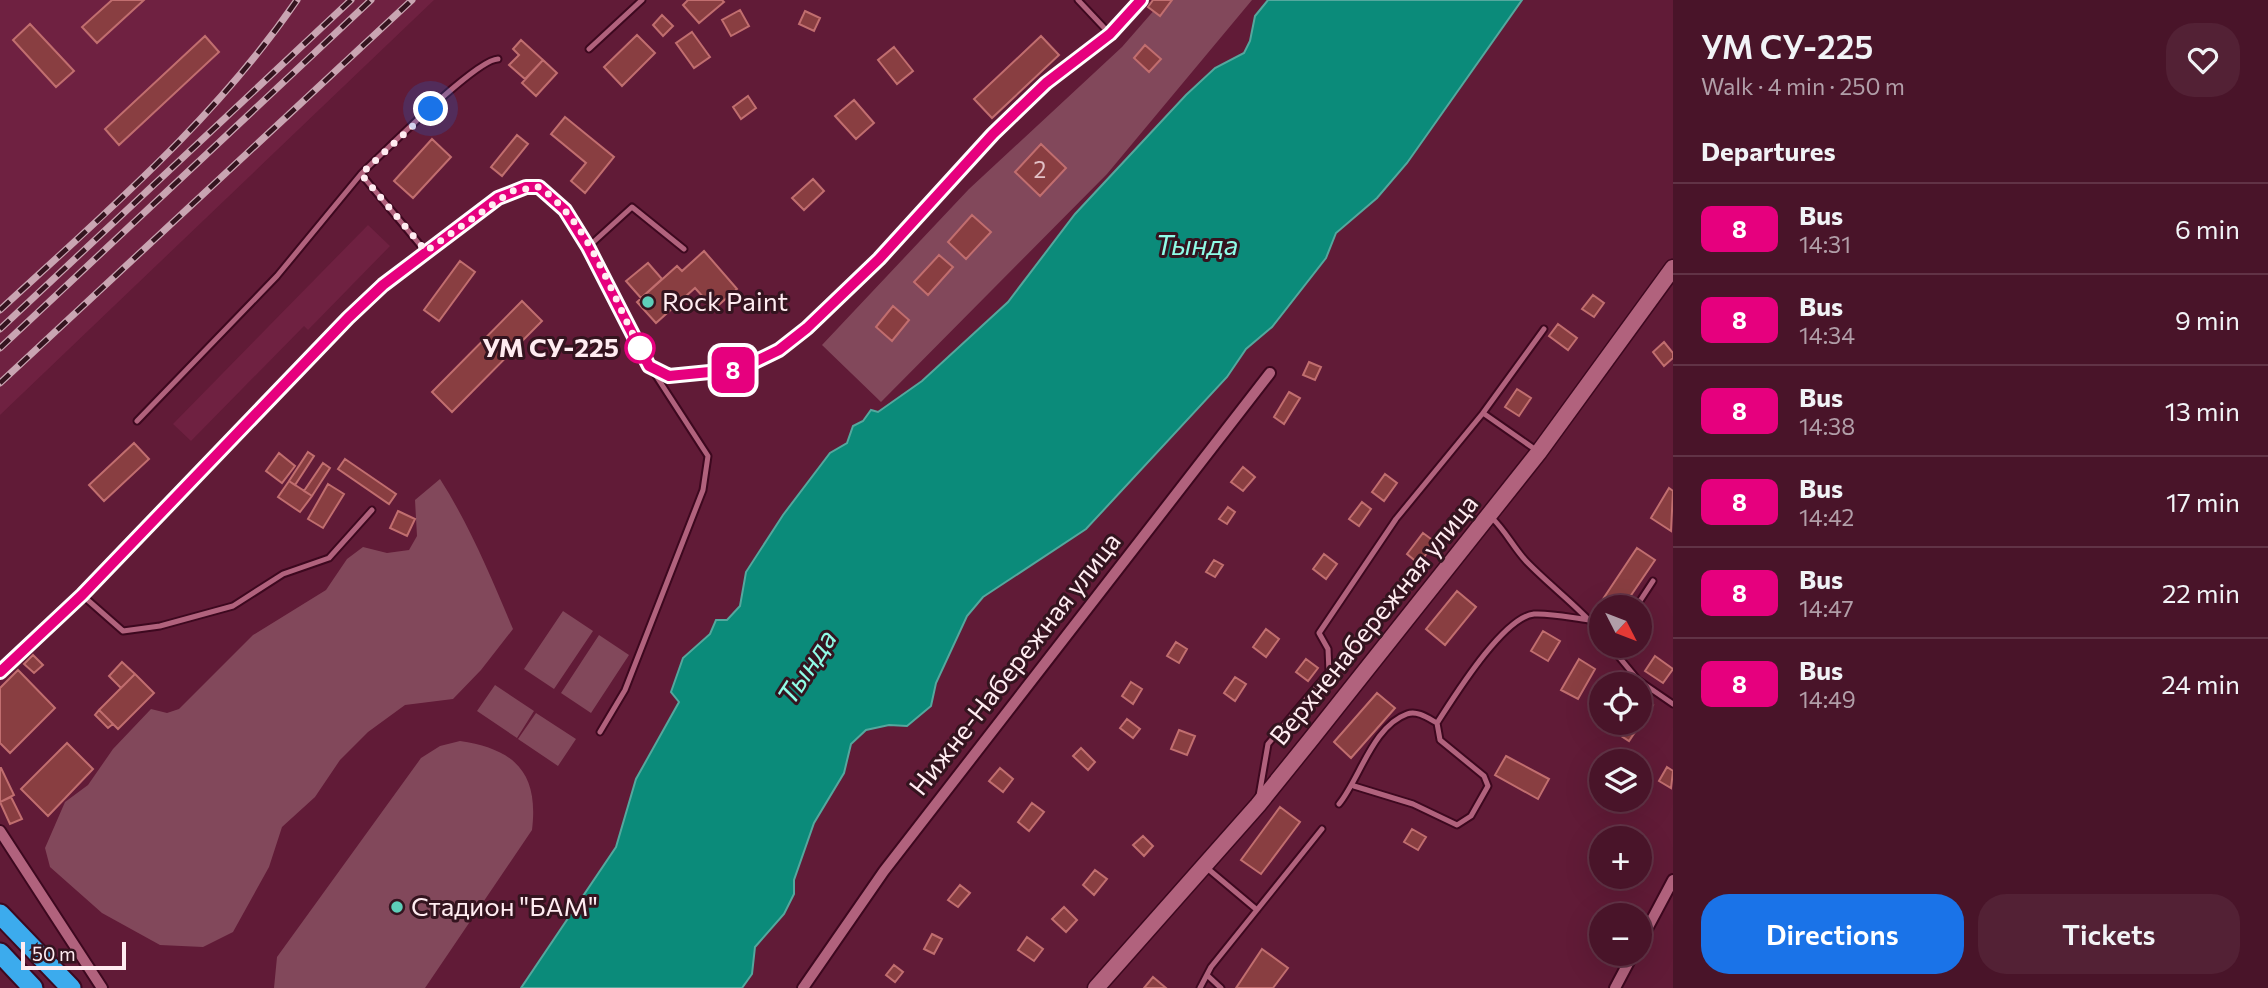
<!DOCTYPE html>
<meta charset="utf-8">
<style>
:root{--surface:#491429;--page:#532135;--text:#f1f3f6;--muted:#b19ea8;--line:#613346;--accent:#1a73e8}
body{margin:0;font-family:Commissioner,sans-serif;background:var(--page);color:var(--text);height:100vh;display:flex;flex-direction:column;font-size:26px;white-space:nowrap}
*{box-sizing:border-box;margin:0}
p{font-size:23px;color:var(--muted)}
.icon{flex:none;width:38px;height:38px;fill:none;stroke:currentColor;stroke-width:2;stroke-linecap:round;stroke-linejoin:round}
.map{position:relative;flex:1;overflow:hidden}
.drawer{display:flex;flex-direction:column;background:var(--surface);width:595px}
.drawer>*{flex:none}
.badge{padding:0 14px;border-radius:10px;font-size:24px;line-height:46px}
.needle{width:46px;rotate:132deg}
.tools{position:absolute;left:1589px;top:595px;display:grid;gap:14px}
.tools a{display:grid;place-items:center;width:63px;height:63px;border-radius:50%;background:var(--surface);box-shadow:0 7px 28px #0002,0 0 0 2px var(--line);font-size:35px}
.scale{position:absolute;left:21px;bottom:18px;width:105px;box-sizing:border-box;padding-left:7px;border:4px solid #ffecf1;border-top:0;font-size:19px;line-height:24px;white-space:nowrap;color:#ffecf1;-webkit-text-stroke:5px #34141f;paint-order:stroke}
.you{position:absolute;width:35px;height:35px;margin:-18px;border:5px solid #fff;border-radius:50%;background:#1a73e8;box-shadow:0 0 0 10px #1a73e833}
.map>.badge{position:absolute;translate:-50% -50%;box-shadow:0 0 0 4px #fff}
h2{padding:0 28px;font-size:26px;line-height:63px}
.round{display:grid;place-items:center;flex:none;width:74px;height:74px;border-radius:28px;background:var(--page)}
.head{display:flex;align-items:center;justify-content:space-between;height:119px;padding:0 28px}
h1{font-size:33px;font-weight:600;line-height:52px}
.primary-button{display:flex;gap:14px;margin-top:auto;padding:14px 28px}
.primary-button a{flex:1;height:80px;border-radius:28px;background:var(--accent);color:#fff;font-size:28px;font-weight:600;line-height:80px;text-align:center}
.primary-button a+a{background:var(--page);color:var(--text)}
ul{padding:0;list-style:none}
li{display:flex;align-items:center;gap:21px;height:91px;padding:0 28px;border-top:2px solid var(--line)}
li div{flex:1}
li b{display:block;font-size:26px}
li em{font-style:normal}
li .badge{min-width:77px;font-weight:700;text-align:center}
main{display:flex;flex:1;min-height:0}
.map>svg:first-child{display:block}
.built{fill:#6f2141}
.green{fill:#82485b}
.water{fill:#0b8b7a;stroke:#54a89e;stroke-width:2}
.building{fill:#893e41;stroke:#c16e6f;stroke-width:2}
.lines{fill:none;stroke-linecap:round;stroke-linejoin:round}
.lane-casing{stroke:#3d081f;stroke-width:9}
.street-casing{stroke:#3d081f;stroke-width:14}
.secondary-casing{stroke:#3d081f;stroke-width:19}
.highway-casing{stroke:#3d081f;stroke-width:23}
.lane{stroke:#b1627d;stroke-width:5}
.street{stroke:#b1627d;stroke-width:10}
.secondary{stroke:#b1627d;stroke-width:16}
.highway{stroke:#3cabed;stroke-width:19}
.rail-casing{stroke:#c9a5b2;stroke-width:7}
.rail{stroke:#34141f;stroke-width:4.5;stroke-dasharray:13;stroke-linecap:butt}
.line-casing{stroke:#fff;stroke-width:16}
.line{stroke:#e6007e;stroke-width:10}
.walk{stroke:#ffecf1;stroke-width:7;stroke-dasharray:0 12.6}
.poi-dot{fill:#5dceb9;stroke:#34141f;stroke-width:2.5}
.stop-dot{fill:#fff;stroke:#e6007e;stroke-width:3.5}
.labels{text-anchor:middle;stroke-width:6;stroke-linejoin:round;paint-order:stroke}
.number-label{font-size:23px;fill:#e2c0c5}
.poi-label{font-size:26px;fill:#ffecf1;stroke:#34141f;text-anchor:start}
.stop-label{font-size:26px;font-weight:bold;fill:#ffecf1;stroke:#34141f;text-anchor:end}
.street-label{font-size:26px;fill:#ffecf1;stroke:#34141f}
.water-label{font-size:28px;font-style:italic;fill:#90fce7;stroke:#34141f}
</style>
<main>
<div class="map">
<svg width="1673" height="988" viewBox="0 0 1673 988">
<rect width="100%" height="100%" fill="#611b37"/>
<path class="built" d="M0 0H434L0 415Z
M368 225 390 246 308 330 304 326 191 441 173 424Z"/>
<path class="green" d="M1163 0H1252L1107 174 881 402 822 345 969 189 1122 47Z
M440 479C470 526 491 577 513 629L481 670 453 699 405 705 368 732 340 760 315 797 282 827 269 867 233 932 203 947 160 945 102 913 50 867 45 848 65 802 88 785 113 749 151 709 167 713 179 709 253 635 326 590 347 559 363 547 387 553 409 550 417 536 415 500Z
M563 611 593 631 554 689 524 669Z
M599 635 629 655 591 713 561 693Z
M495 685 534 711 517 738 477 711Z
M536 713 576 739 558 766 518 739Z
M460 741C515 749 539 773 532 830L425 988H274L277 957 421 758 440 746Z"/>
<path class="water" d="M1268 0H1522L1407 163 1377 198 1336 233 1326 258 1272 327 1246 349 1227 377 1086 529 983 597 967 616 936 683 931 706 907 726 889 725 866 730 851 744 844 773 814 823 794 880V894L784 914 755 947 752 974 742 988H521L616 847 636 779 679 702 671 692 683 658 710 634 716 620H727L740 606 746 572 783 515 830 453 847 443 853 426 863 421 871 410 878 412 922 381 1008 302 1075 214 1186 95 1215 68 1244 53 1250 41 1255 16Z"/>
<path class="building" d="M112 0H144L97 43 82 27Z
M688 0H722L724 2 699 23 683 5Z
M1153 0H1172L1160 16 1148 7Z
M740 10 749 26 731 36 722 20Z
M805 11 820 18 814 31 799 24Z
M662 15 673 26 663 36 653 25Z
M30 24 74 71 56 87 13 40Z
M692 32 710 57 694 68 676 43Z
M637 35 655 53 622 86 604 67Z
M205 36 219 52 119 145 105 129Z
M1041 36 1059 55 992 118 974 99Z
M521 40 543 60 525 79 509 65 519 55 513 49Z
M1145 45 1161 59 1149 72 1134 58Z
M894 47 913 71 897 84 878 60Z
M543 60 557 73 536 96 522 83Z
M748 96 756 108 741 119 733 107Z
M854 100 874 123 856 139 835 116Z
M565 117 614 157 585 193 571 181 586 163 551 134Z
M517 135 528 144 502 176 491 167Z
M432 139 451 157 413 198 394 181Z
M1041 144 1066 168 1040 196 1015 172Z
M813 179 824 191 804 210 792 198Z
M972 215 991 232 966 259 948 242Z
M704 251 737 289 714 309 695 288 656 323 637 302 677 266 682 271Z
M939 255 953 267 928 295 914 282Z
M460 261 475 272 439 321 424 310Z
M648 263 662 279 641 298 626 281Z
M1593 295 1604 303 1594 317 1582 309Z
M522 301 542 321 452 412 432 392Z
M893 306 909 320 892 341 876 327Z
M1558 324 1577 338 1568 350 1549 336Z
M1664 342 1673 353V358L1664 366 1653 352Z
M1309 362 1321 367 1315 380 1303 375Z
M1517 389 1531 398 1519 416 1505 407Z
M1289 392 1300 398 1284 424 1274 417Z
M134 443 149 459 104 501 89 485Z
M308 452 314 456 295 485 289 481Z
M279 453 295 466 282 483 266 471Z
M345 459 396 494 389 504 338 469Z
M323 463 330 468 312 496 304 491Z
M1243 467 1255 477 1243 491 1231 482Z
M1385 474 1397 483 1384 501 1372 492Z
M289 481 312 496 300 512 278 497Z
M328 484 344 494 323 528 308 519Z
M1669 488 1673 491 1671 531 1651 518Z
M1362 502 1371 509 1359 526 1349 519Z
M1228 507 1235 512 1227 524 1219 519Z
M398 511 415 519 407 536 390 528Z
M1423 533 1435 542 1419 564 1407 554Z
M1637 548 1655 560 1623 607H1601V611L1597 608Z
M1324 554 1337 564 1326 579 1313 569Z
M1214 560 1223 565 1215 577 1206 572Z
M1457 591 1476 607 1445 645 1426 629Z
M1266 629 1279 639 1266 657 1253 647Z
M1543 631 1560 641 1548 661 1531 651Z
M1176 642 1187 649 1179 663 1167 656Z
M33 655 43 665 34 673 24 664Z
M1655 656 1673 669 1663 683 1645 671Z
M1306 659 1318 668 1308 681 1296 672Z
M1579 659 1595 669 1578 699 1561 690Z
M122 662 135 674 121 688 109 676Z
M18 670 55 708 10 753 0 743V688Z
M135 674 154 693 118 729 99 710Z
M1235 677 1246 684 1235 701 1224 693Z
M1131 682 1142 689 1133 704 1122 696Z
M1377 693 1395 708 1351 758 1334 742Z
M1640 696 1653 705 1629 741 1612 730 1617 723H1640Z
M99 710 113 724 108 728 95 715Z
M1127 719 1140 729 1133 738 1120 728Z
M1179 730 1195 736 1187 755 1171 749Z
M67 743 93 769 48 816 21 789Z
M1081 748 1095 762 1088 770 1073 756Z
M1506 756 1549 779 1538 799 1495 775Z
M1667 767 1673 771 1671 788 1659 781Z
M1 768 14 795 0 802V768Z
M1000 768 1013 779 1003 792 989 781Z
M11 797 22 819 10 824 0 802Z
M1032 803 1044 812 1029 831 1018 822Z
M1280 807 1300 822 1261 874 1241 860Z
M1412 829 1426 837 1418 850 1404 842Z
M1143 836 1153 846 1144 856 1133 845Z
M1095 870 1107 879 1094 895 1083 885Z
M960 885 970 893 958 907 948 900Z
M1064 907 1077 920 1066 932 1052 919Z
M932 934 942 939 934 954 924 949Z
M1027 937 1043 949 1034 961 1018 950Z
M1262 949 1288 968 1273 988H1236Z
M894 965 903 972 895 982 886 975Z
M1153 977 1166 988H1144Z"/>
<g class="lines">
<g class="lane-casing">
<path id="lane" d="M1078 0 1110 34
M589 49 642 0
M588 247 632 207 684 249
M426 252 361 174C382 154 476 59 498 59
M137 421 277 276 361 174
M1536 450 1483 413 1544 329
M1492 518C1505 530 1513 547 1526 561 1550 586 1578 606 1601 633
M82 595 123 631 160 626 233 606 283 574 329 558 372 510
M1636 607 1653 581
M1610 646 1638 680 1673 704
M600 732 625 690 703 490 708 456 653 371
M1354 786 1413 804 1457 825 1471 816 1488 786 1484 776 1440 740 1437 723C1454 697 1503 617 1534 614 1552 613 1572 618 1589 620
M1259 796 1268 744 1329 672 1328 649 1319 633 1396 519 1483 413
M1339 804C1360 778 1373 726 1407 714 1417 710 1428 718 1437 723
M1207 868 1257 910
M1207 975 1221 988
M1200 988 1211 967 1322 829"/>
</g>
<g class="street-casing">
<path id="street" d="M0 672 82 595 348 318 383 285 498 199 526 187H539L565 210 588 247 649 366 669 376 739 369 779 350 806 328 879 259 993 134 1046 83 1110 34 1141 0
M0 831 102 988
M1640 942 1673 880
M803 988 884 871 1270 373
M1615 988 1633 954"/>
</g>
<g class="secondary-casing">
<path id="secondary" d="M1096 988 1258 805 1312 738 1539 452 1673 268"/>
</g>
<g class="highway-casing">
<path id="highway" d="M0 914 71 988
M0 953 33 988"/>
</g>
<use href="#lane" class="lane"/>
<use href="#street" class="street"/>
<use href="#secondary" class="secondary"/>
<use href="#highway" class="highway"/>
<g class="rail-casing">
<path id="rail" d="M0 310C106 212 215 120 297 0
M0 329 351 0
M0 348 371 0
M0 383 412 0"/>
</g>
<use href="#rail" class="rail"/>
</g>
<g class="lines">
<g class="line-casing">
<path id="line" d="M0 672 82 595 348 318 383 285 498 198 526 187H539L565 210 588 247 649 366 669 376 740 369 779 350 807 328 879 259 993 134 1046 83 1110 34 1141 0"/>
</g>
<use href="#line" class="line"/>
<path class="walk" d="M431 109 361 174 426 251 512 191 539 187C590 222 611 295 640 348"/>
</g>
<g class="poi-dot">
<circle cx="648" cy="302" r="7"/>
<circle cx="397" cy="907" r="7"/>
</g>
<circle class="stop-dot" cx="640" cy="348" r="14"/>
<g class="labels">
<g class="number-label">
<text x="1040" y="178">2</text>
</g>
<g class="poi-label">
<text x="662" y="311">Rock Paint</text>
<text x="411" y="916">Стадион "БАМ"</text>
</g>
<g class="stop-label">
<text x="619" y="357">УМ СУ-225</text>
</g>
<g class="street-label">
<text transform="translate(1374 620) rotate(-51)" y="9">Верхненабережная улица</text>
<text transform="translate(1015 664) rotate(-52)" y="9">Нижне-Набережная улица</text>
</g>
<g class="water-label">
<text x="1197" y="255">Тында</text>
<text transform="translate(807 667) rotate(-57)" y="10">Тында</text>
</g>
</g>
</svg>
<div class="tools">
<a><svg class="needle" viewBox="-14 -14 28 28"><path d="M0-13l5 13h-10z" fill="#e53935"/><path d="M0 13l5-13h-10z" fill="#b19ea8"/></svg></a>
<a><svg class="icon" aria-label="locate" viewBox="0 0 24 24"><circle cx="12" cy="12" r="6"/><path d="M12 2v4M12 18v4M2 12h4M18 12h4"/></svg></a>
<a><svg class="icon" aria-label="layers" viewBox="0 0 24 24"><path d="M12 4l9 5-9 5-9-5zM3 14l9 5 9-5"/></svg></a>
<a>+</a>
<a>−</a>
</div>
<div class="scale">50 m</div>
<div class="you" style="left:431px;top:109px"></div>
<b class="badge" style="left:733px;top:370px;background:#e6007e;color:#fff">8</b>
</div>
<section class="drawer">
<div class="head"><div><h1>УМ СУ-225</h1><p>Walk · 4 min · 250 m</p></div><a class="round"><svg class="icon" aria-label="heart" viewBox="0 0 24 24"><path d="M12 20l-8-8c-3-5 5-10 8-4 3-6 11-1 8 4z"/></svg></a></div>
<h2>Departures</h2>
<ul>
<li><span class="badge" style="background:#e6007e;color:#fff">8</span><div><b>Bus</b><p>14:31</p></div><em>6 min</em></li>
<li><span class="badge" style="background:#e6007e;color:#fff">8</span><div><b>Bus</b><p>14:34</p></div><em>9 min</em></li>
<li><span class="badge" style="background:#e6007e;color:#fff">8</span><div><b>Bus</b><p>14:38</p></div><em>13 min</em></li>
<li><span class="badge" style="background:#e6007e;color:#fff">8</span><div><b>Bus</b><p>14:42</p></div><em>17 min</em></li>
<li><span class="badge" style="background:#e6007e;color:#fff">8</span><div><b>Bus</b><p>14:47</p></div><em>22 min</em></li>
<li><span class="badge" style="background:#e6007e;color:#fff">8</span><div><b>Bus</b><p>14:49</p></div><em>24 min</em></li>
</ul>
<div class="primary-button"><a>Directions</a><a>Tickets</a></div>
</section>
</main>
